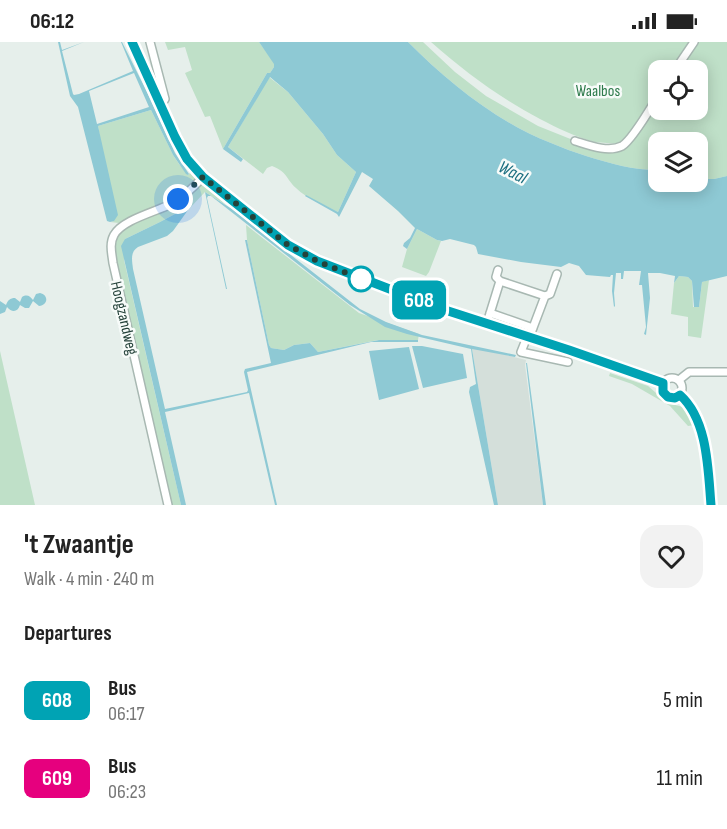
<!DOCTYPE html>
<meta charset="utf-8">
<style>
:root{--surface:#fff;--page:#f2f2f2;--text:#222;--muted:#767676}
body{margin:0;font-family:"Sofia Sans Condensed",sans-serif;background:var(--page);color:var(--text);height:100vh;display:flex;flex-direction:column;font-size:22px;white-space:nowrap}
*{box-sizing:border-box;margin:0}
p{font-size:20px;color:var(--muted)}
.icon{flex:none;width:33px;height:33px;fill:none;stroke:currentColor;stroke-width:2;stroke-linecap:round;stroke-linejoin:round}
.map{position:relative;height:463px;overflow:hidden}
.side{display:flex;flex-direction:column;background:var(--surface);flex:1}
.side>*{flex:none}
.badge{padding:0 12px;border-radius:9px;font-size:21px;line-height:39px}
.buttons{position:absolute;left:648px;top:18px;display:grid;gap:12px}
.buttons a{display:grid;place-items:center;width:60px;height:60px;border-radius:12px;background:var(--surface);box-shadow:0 3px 15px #0003;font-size:30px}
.you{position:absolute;width:30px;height:30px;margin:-15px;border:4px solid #fff;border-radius:50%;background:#1a73e8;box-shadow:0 0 0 9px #1a73e833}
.map>.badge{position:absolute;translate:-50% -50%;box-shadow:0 0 0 3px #fff}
h2{padding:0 24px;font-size:22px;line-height:54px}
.round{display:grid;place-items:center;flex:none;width:63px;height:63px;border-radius:18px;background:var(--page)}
.head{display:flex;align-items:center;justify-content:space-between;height:102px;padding:0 24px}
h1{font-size:28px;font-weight:700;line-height:45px}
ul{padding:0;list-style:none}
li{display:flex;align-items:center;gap:18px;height:78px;padding:0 24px}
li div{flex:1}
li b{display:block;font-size:22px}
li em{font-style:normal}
li .badge{min-width:66px;font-weight:700;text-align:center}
.status{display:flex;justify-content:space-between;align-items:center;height:42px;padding:0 30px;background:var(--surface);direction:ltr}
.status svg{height:16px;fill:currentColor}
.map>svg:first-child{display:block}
.built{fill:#d4dfda}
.green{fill:#bfe0c8}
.water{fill:#8ec9d4;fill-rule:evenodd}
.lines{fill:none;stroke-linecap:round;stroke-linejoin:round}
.minor-casing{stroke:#a8b8b2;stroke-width:10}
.minor{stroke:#fff;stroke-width:7}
.line-casing{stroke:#fff;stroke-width:14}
.line{stroke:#00a3b4;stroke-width:9}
.walk{stroke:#24423a;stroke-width:6;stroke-dasharray:0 10.8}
.stop-dot{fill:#fff;stroke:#00a3b4;stroke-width:3}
.labels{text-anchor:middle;stroke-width:5;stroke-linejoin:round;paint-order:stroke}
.park-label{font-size:16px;fill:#2d7a4b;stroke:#f7fbf9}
.street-label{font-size:16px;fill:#24423a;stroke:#f7fbf9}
.water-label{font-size:18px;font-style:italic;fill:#1c6f80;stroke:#f7fbf9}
</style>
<div class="status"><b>06:12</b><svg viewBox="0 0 49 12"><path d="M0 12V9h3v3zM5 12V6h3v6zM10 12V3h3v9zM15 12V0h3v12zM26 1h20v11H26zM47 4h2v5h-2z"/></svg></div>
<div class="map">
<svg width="727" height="463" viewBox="0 0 727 463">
<rect width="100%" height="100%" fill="#e6efeb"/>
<path class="built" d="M474 305 526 318 525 323 543 463H498L472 307Z"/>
<path class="green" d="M165 0H259L275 22 274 25 270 31H267L223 107 210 74 205 75 185 31 192 28 185 5 168 8Z
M408 0H423L455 30 486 54 538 84 588 104 608 109 621 108 633 99 658 61V68H698V28H680L699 0H727V134L714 137H698V100H658V129C646 127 634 127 622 124 598 118 574 111 551 101 497 80 449 41 408 0Z
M431 0H690L675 21H673L670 27 671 28H658V48L626 96 618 102C611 101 603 101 595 100 576 95 557 86 540 77 500 56 465 30 431 0Z
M269 35 288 50 323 92 337 113 356 130 338 170C325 163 307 157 296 146 285 136 289 131 272 124L267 126 263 132 228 105Z
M151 68 173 113 179 122 188 133 190 131 196 137 193 142 169 160 156 163 119 181 110 180 114 179 98 84Z
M202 142 226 163 205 150 188 168 186 166 160 180 125 197 124 218 181 463H172L116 220C114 204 113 198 125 186Z
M246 183 359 271 419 292 418 298H378L318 310 310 301 294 303 284 308 271 306 269 303 247 198Z
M417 187 437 198 441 199 429 230 426 234 402 225 407 207Z
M679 234 688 235 692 239 693 265H699L702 240 709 238 701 296 688 294V275L671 272 674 241Z
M0 309 35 463H0Z
M610 331 648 344 655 350 664 360 683 365 690 370 695 381 694 383 688 384 670 364 632 342 609 334Z"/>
<path class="water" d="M58 0H60L62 8 84 0 62 9 73 52 74 53 79 52 133 29 121 0H122L147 50 175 111 189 132 188 133 186 132 173 113 151 68 98 84 118 173 114 179 110 180 107 179 78 65 70 54ZM134 31 149 65 97 82 89 49Z
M259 0H408C449 41 497 80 551 101 574 111 598 118 622 124 634 127 646 127 658 129V140H698V137H714L727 134V234L702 240 699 265H694L692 239 688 235 679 234 674 241 675 234 660 231H648L650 256 646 293 644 292 646 285 642 243H639L641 229H624L623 237H621V231H616L614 251 615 264 614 265 612 249 613 233H611L610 235 586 233 579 224 569 221 561 225 521 220 478 212 476 205 474 203 450 197 442 199 437 198 417 187 407 207 403 204 404 201 410 196 415 186 398 169 369 144 373 137 362 130 339 175 337 172 305 154 306 153 338 170 356 130 337 113 323 92 288 50 270 35 228 105 243 117 241 120 223 107 267 31H270L274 25V22Z
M205 150 232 167 360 267 386 280 422 293 516 313 515 315 472 307 498 463H494L469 350 470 345 476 342 471 307 407 292 385 285 350 263 211 154H208L207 156 227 247H226Z
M186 166 188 168 173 189 167 194 138 205C130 210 132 218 133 227L165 367 247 350 248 348 244 330 245 327 271 321 245 198H247L269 303 271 306 284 308 294 303 310 301 318 310 379 298H418V300H371L247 330 277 463H275L249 351 165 370 186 463H181L121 204 125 197 160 180Z
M40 251C49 253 48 263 39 264L33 259 29 266H25L20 263C18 270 12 271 7 265L5 270 0 272V259L6 263C8 258 10 256 15 256L20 260 22 255C27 252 30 254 33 258L36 252Z
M412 304H422L463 312 467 336 423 346Z
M409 305 419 347 379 358 369 309Z
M526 321H527L546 463H543Z"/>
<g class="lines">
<g class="minor-casing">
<path id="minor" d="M132 0 175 95C191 128 208 139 236 162 256 178 276 195 298 209 329 228 365 238 399 251 486 283 576 307 663 341
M150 0 165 57 161 63
M675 28 694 0
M575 99C588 103 608 111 622 104 633 97 651 65 658 54
M498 228 496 235 500 239
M545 254 550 252 557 232
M490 271 533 286
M487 281 500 239 545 254 531 291 525 300 521 310 568 320
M662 346a10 10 0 1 1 20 0a10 10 0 1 1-20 0Z
M679 338 689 330H727
M680 353C707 376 708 429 711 463
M168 463 113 221C112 212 109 202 114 193 122 178 155 170 171 162 182 156 194 145 203 135"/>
</g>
<use href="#minor" class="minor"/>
</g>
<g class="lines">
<g class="line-casing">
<path id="line" d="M132 0 175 95 187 117 203 135 288 203 317 219 387 246 442 267 569 308 663 341V350L668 355 675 356 680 353C708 378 708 428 711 463"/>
</g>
<use href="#line" class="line"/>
<path class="walk" d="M178 157 203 135 288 203 317 219 361 237"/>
</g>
<circle class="stop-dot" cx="361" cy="237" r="12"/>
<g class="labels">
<g class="park-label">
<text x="598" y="54">Waalbos</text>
</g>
<g class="street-label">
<text transform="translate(125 276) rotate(77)" y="6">Hoogzandweg</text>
</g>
<g class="water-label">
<text transform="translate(513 130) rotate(27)" y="6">Waal</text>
</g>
</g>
</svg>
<div class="buttons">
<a><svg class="icon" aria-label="locate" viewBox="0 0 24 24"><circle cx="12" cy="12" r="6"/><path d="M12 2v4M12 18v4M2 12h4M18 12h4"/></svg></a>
<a><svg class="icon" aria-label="layers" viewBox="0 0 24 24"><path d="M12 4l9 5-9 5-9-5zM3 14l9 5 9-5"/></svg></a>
</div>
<div class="you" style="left:178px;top:157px"></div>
<b class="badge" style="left:419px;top:258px;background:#00a3b4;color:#fff">608</b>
</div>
<section class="side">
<div class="head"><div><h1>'t Zwaantje</h1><p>Walk · 4 min · 240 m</p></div><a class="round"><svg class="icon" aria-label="heart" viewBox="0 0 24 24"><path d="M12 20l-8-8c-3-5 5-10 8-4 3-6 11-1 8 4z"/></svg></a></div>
<h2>Departures</h2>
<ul>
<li><span class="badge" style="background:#00a3b4;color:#fff">608</span><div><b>Bus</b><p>06:17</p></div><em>5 min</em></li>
<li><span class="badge" style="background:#e6007e;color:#fff">609</span><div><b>Bus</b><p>06:23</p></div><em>11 min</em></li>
</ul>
</section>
